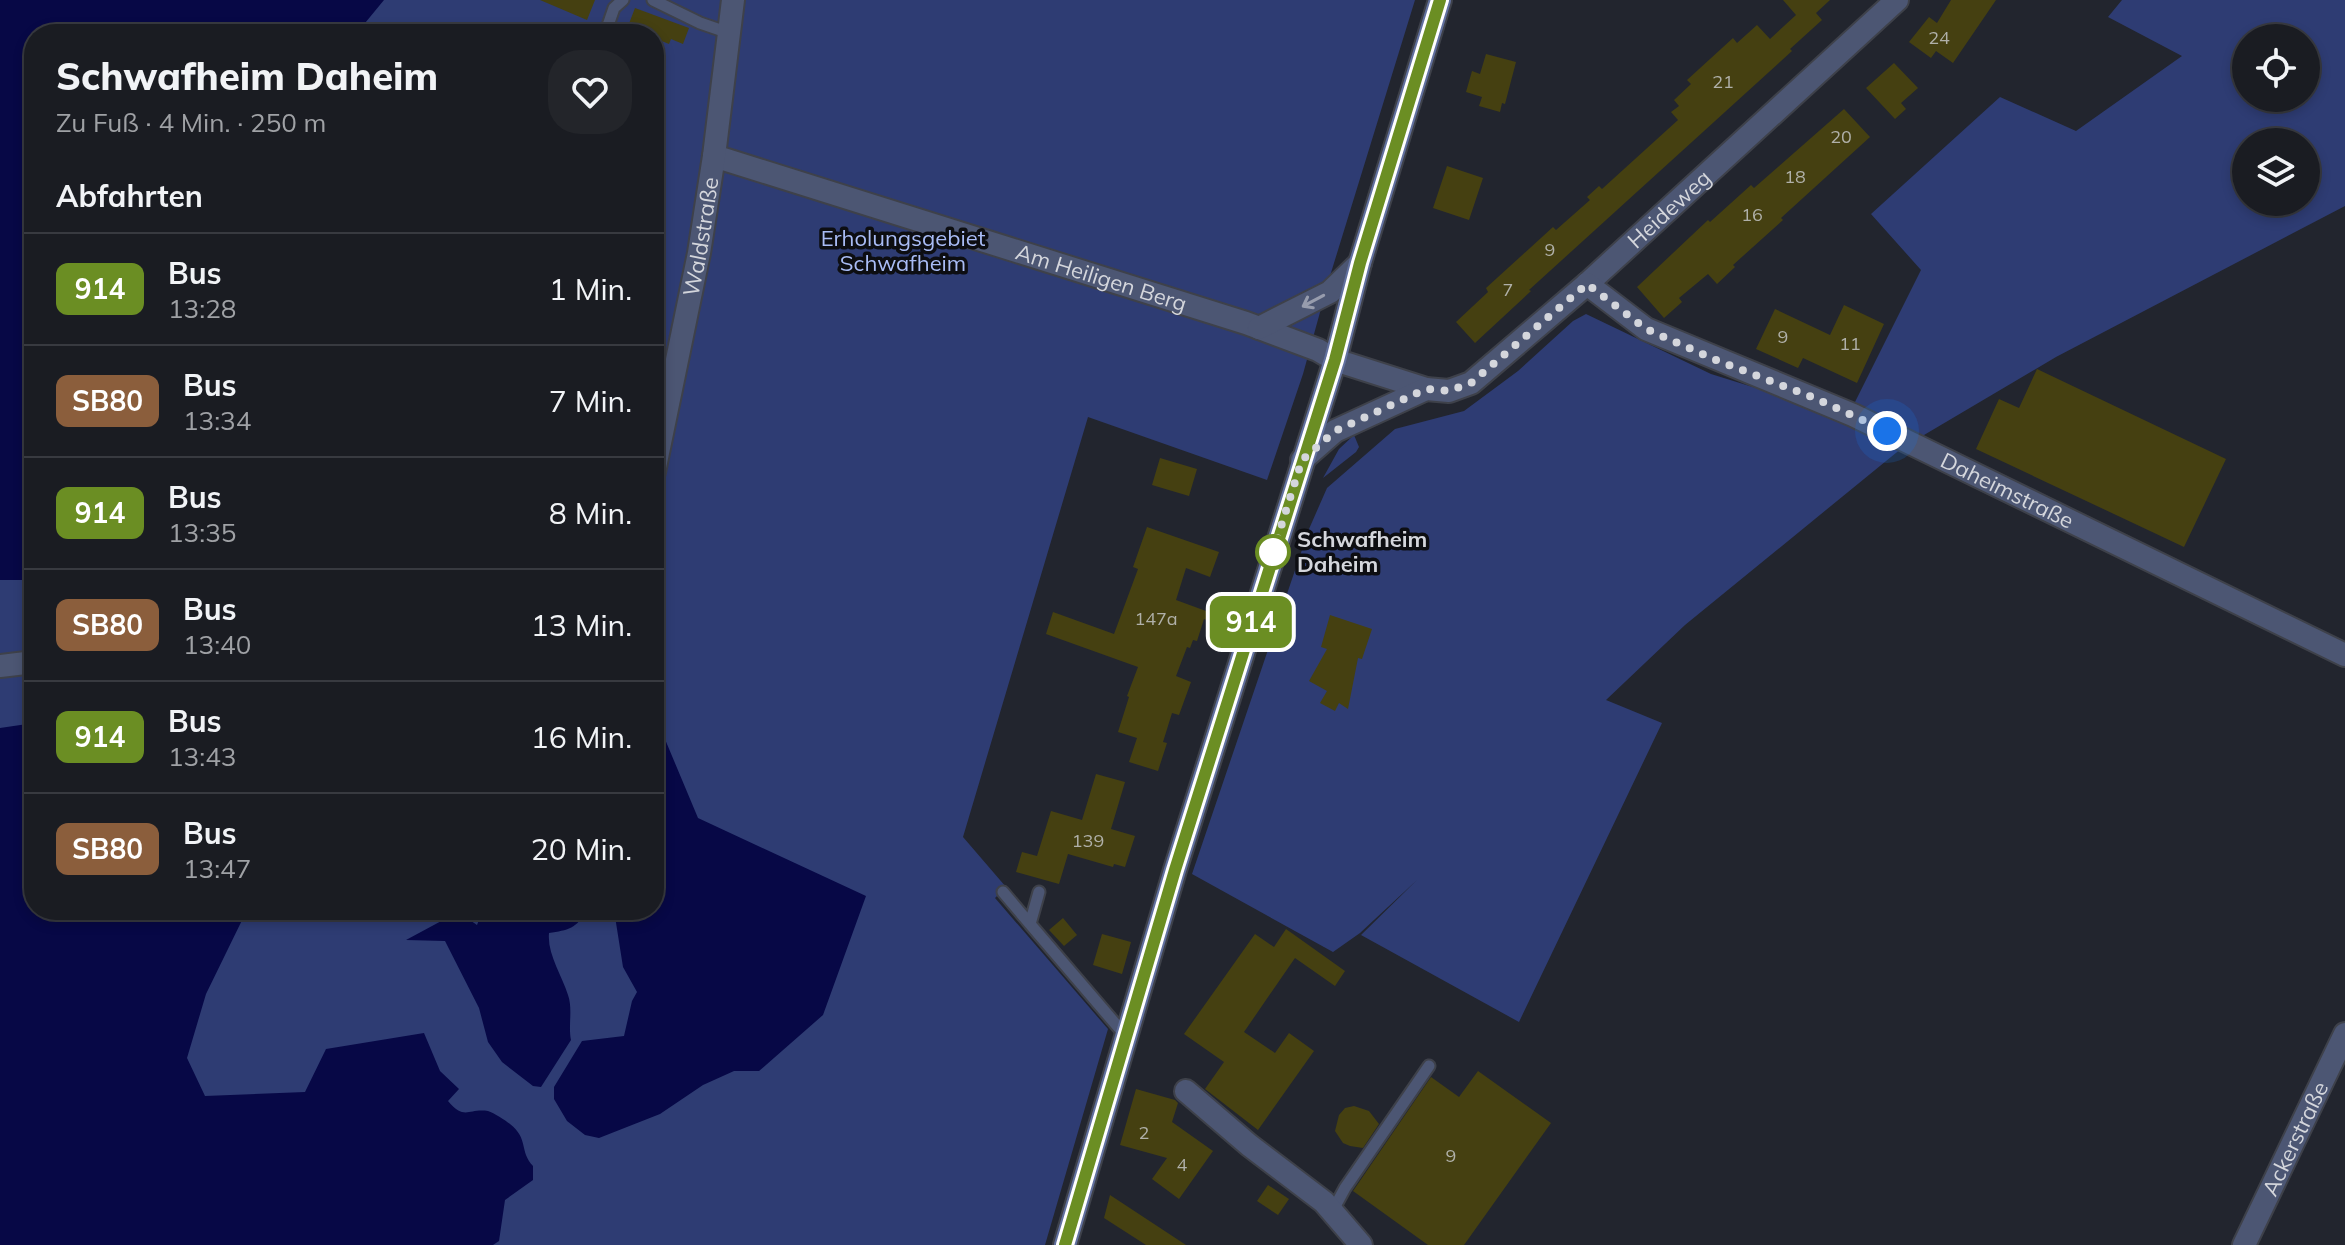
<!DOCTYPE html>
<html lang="de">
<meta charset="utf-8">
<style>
:root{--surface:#1a1c22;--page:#23252a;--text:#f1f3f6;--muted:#9fa1a5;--line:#383a40}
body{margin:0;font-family:Mulish,sans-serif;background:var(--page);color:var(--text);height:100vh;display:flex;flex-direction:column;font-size:30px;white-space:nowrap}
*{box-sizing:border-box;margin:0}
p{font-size:26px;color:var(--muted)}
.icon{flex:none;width:44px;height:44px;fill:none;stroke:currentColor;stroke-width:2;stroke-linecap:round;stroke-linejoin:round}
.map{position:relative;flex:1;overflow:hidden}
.sheet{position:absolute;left:24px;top:24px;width:640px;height:896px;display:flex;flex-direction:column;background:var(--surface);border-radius:32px;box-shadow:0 4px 12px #0003,0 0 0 2px var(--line)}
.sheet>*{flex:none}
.badge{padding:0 16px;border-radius:12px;font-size:28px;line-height:52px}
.fabs{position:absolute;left:2232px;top:24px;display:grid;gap:16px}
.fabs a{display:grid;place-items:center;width:88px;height:88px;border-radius:50%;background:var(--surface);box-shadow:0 4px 12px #0003,0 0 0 2px var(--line);font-size:40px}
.you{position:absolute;width:40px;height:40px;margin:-20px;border:6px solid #fff;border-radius:50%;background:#1a73e8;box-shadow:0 0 0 12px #1a73e833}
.map>.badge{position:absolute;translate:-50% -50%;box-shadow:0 0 0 4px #fff}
h2{padding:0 32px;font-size:30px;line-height:72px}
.round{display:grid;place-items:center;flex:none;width:84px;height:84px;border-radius:32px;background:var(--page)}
.overview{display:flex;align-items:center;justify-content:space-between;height:136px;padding:0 32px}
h1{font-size:38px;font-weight:800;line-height:60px}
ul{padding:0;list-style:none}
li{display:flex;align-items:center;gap:24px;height:112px;padding:0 32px;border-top:2px solid var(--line)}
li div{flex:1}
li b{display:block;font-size:30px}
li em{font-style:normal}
li .badge{min-width:88px;font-weight:700;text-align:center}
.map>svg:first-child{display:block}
.green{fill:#2e3c73;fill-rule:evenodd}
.water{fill:#070846}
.building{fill:#454011}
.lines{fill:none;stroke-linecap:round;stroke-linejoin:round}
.service-casing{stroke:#3e414a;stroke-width:15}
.minor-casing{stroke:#3e414a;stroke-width:26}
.secondary-casing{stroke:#3e414a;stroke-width:26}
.service{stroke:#4c5673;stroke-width:11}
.minor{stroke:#4c5673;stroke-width:22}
.secondary{stroke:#61709e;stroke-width:22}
.oneway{stroke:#979cad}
.line-casing{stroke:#fff;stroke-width:18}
.line{stroke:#6b8e23;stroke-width:12}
.walk{stroke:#d4d6dc;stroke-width:8;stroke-dasharray:0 14.4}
.stop-dot{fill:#fff;stroke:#6b8e23;stroke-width:4}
.labels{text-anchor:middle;stroke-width:7;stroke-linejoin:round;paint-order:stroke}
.number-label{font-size:18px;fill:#b0b0a9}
.street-label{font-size:22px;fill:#d4d6dc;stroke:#0d0e12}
.park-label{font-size:22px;fill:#a9bcf5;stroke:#0d0e12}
.stop-label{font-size:22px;font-weight:bold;fill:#d4d6dc;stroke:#0d0e12;text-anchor:start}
</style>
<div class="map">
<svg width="2345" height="1245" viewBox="0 0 2345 1245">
<rect width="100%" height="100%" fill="#22252e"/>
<path class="green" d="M0 0H1415L1330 276 1303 374 1267 480 1088 417 963 837 1006 887 995 898 1108 1029 1045 1245H0ZM34 34H654V910H34Z
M2122 0H2345V206L2056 357 1902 448 1685 625 1606 700 1662 723 1519 1022 1361 935 1417 880 1360 933 1333 952 1192 874 1309 529 1327 488 1395 429 1464 411 1518 371 1573 321 1586 314 1711 374 1782 396 1844 424 1921 270 1871 214 2000 97 2076 131 2182 56 2108 17ZM2246 38H2306V98H2246ZM2246 142H2306V202H2246Z
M1354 435 1359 447 1356 452 1323 478 1339 449Z"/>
<path class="water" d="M0 0H384L356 34H34V580H0Z
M654 713 698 818 866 896 823 1015 759 1071H734L703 1085 660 1114 599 1138 585 1135 567 1121 554 1099V1087L582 1041 624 1036 632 1001 637 992 623 967 614 910H654Z
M34 723V910H247L206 994 187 1058 205 1096 305 1092 326 1049 424 1033 440 1071 459 1089 448 1101C465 1121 468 1108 488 1111 494 1113 505 1120 510 1124 529 1139 519 1151 533 1166V1180L505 1200 499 1241 493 1245H0V728Z
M483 910H512L525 919 523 910H586C577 929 568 930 549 933 547 954 562 975 568 995 573 1009 568 1026 571 1040L541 1087 533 1086 502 1062 488 1042 479 1008 445 941 406 940 458 912 477 925Z"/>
<path class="building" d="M540 0H595L587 20Z
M1783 0H1830L1816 13 1822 20 1790 49 1792 51 1529 290 1531 291 1475 343 1456 322 1488 292 1486 288 1553 227 1556 230 1590 200 1587 197 1599 186 1602 189 1678 120 1671 112 1679 106 1674 100 1691 84 1687 80 1733 38 1737 43 1757 25 1770 39 1796 15Z
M1951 0H1996L1953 63 1936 51 1931 58 1909 42 1929 17 1937 23Z
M635 8 689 28 683 44 671 39 669 44 654 38V34H625Z
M1486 54 1516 62 1505 104 1502 103 1500 112 1479 106 1482 97 1466 92 1472 71 1480 74Z
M1894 63 1918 88 1901 103 1906 109 1895 119 1866 88Z
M1844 109 1870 137 1781 218 1783 220 1733 265 1735 267 1717 284 1708 274 1679 298 1682 302 1664 318 1637 287 1708 220 1710 222 1751 185 1754 188Z
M1447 166 1483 178 1469 220 1433 208Z
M1844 305 1884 324 1857 383 1803 358 1798 368 1756 349 1775 309 1830 335Z
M2037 369 2226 459 2184 547 1976 449 1999 399 2019 408Z
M1160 458 1197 469 1189 496 1152 485Z
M1147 527 1219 552 1210 577 1186 568 1176 600 1206 611 1209 601 1226 608 1220 625 1204 619 1197 641 1193 640 1190 648 1187 647 1176 676 1191 682 1179 715 1172 713 1163 742 1167 743 1158 771 1129 762 1137 738 1118 732 1129 697 1127 696 1138 667 1046 634 1053 612 1114 634 1138 569 1133 567Z
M1330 615 1372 629 1362 659 1358 658 1348 709 1339 703 1335 711 1320 703 1327 691 1309 681 1327 649 1321 647Z
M1096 774 1125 782 1111 829 1135 836 1125 867 1114 864 1113 867 1068 854 1059 884 1016 872 1022 852 1037 856 1051 811 1082 820Z
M1063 918 1077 935 1064 946 1049 930Z
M1286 929 1345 971 1335 986 1295 958 1244 1032 1275 1053 1289 1033 1314 1051 1258 1130 1205 1089 1224 1062 1184 1034 1255 934 1274 947Z
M1102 934 1131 942 1122 974 1093 965Z
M1478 1071 1551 1123 1464 1245H1428L1353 1191 1431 1077 1459 1097Z
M1136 1089 1175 1100 1178 1103 1172 1122 1213 1151 1179 1199 1152 1179 1167 1158 1120 1145Z
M1354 1106 1369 1111 1379 1124 1363 1148 1350 1146 1343 1143 1335 1131 1339 1115 1345 1108Z
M1268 1185 1289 1199 1278 1215 1257 1201Z
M1110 1195 1186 1245H1146L1104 1218Z"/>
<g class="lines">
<g class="service-casing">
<path id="service" d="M653 0 700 23 729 33
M605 34 614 8 623 0
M1003 892 1030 924
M1039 892 1030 924 1125 1035
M1332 1212 1345 1188 1429 1066"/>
</g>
<g class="minor-casing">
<g id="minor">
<path id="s1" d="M714 156 1246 323 1318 350 1335 360 1426 389 1449 391 1471 383 1587 284 1897 0"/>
<path id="s2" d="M1587 284 1646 329 1853 415 2345 655"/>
<path d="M1259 328 1330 292 1360 263"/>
<path d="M1302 460 1335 431 1426 389"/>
<path id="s3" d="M654 472 699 253 714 156 733 0"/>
<path d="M0 666 34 662"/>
<path d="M1186 1091 1249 1145 1324 1202 1361 1245"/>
<path id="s4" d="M2244 1245 2345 1034"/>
</g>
</g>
<g class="secondary-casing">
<path id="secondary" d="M1065 1245 1175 870 1335 360 1360 263 1440 0"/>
</g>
<use href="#service" class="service"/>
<use href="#minor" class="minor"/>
<use href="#secondary" class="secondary"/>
</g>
<defs><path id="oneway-shaft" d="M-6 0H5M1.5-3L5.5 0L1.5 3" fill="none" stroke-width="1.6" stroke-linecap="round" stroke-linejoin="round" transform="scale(2)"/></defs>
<use class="oneway" href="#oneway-shaft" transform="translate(1313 301) rotate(152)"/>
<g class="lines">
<g class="line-casing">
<path id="line" d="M1065 1245 1175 870 1335 360 1360 263 1440 0"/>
</g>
<use href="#line" class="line"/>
<path class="walk" d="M1273 552 1302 460 1335 431 1426 389 1449 391 1471 383 1587 284 1646 329 1716 360 1812 397 1887 431"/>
</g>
<circle class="stop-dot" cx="1273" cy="552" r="16"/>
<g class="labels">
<g class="number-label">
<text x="1939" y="44">24</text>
<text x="1723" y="88">21</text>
<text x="1841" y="143">20</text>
<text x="1795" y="183">18</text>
<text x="1752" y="221">16</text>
<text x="1550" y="256">9</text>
<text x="1508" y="296">7</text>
<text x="1783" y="343">9</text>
<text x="1850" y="350">11</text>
<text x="1156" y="625">147a</text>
<text x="1088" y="847">139</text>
<text x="1144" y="1139">2</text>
<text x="1451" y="1162">9</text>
<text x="1182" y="1171">4</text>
</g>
<g class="street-label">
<text dy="8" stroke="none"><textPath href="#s1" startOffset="1060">Heideweg</textPath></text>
<text dy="8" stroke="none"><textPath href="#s3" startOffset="240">Waldstraße</textPath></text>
<text dy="8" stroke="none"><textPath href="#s1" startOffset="406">Am Heiligen Berg</textPath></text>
<text dy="8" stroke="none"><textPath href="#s2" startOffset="470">Daheimstraße</textPath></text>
<text dy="8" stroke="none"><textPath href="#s4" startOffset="118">Ackerstraße</textPath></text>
</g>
<g class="park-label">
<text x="903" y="246">Erholungsgebiet<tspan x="903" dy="25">Schwafheim</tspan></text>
</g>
<g class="stop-label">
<text x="1297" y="547">Schwafheim<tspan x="1297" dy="25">Daheim</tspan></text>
</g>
</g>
</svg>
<div class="fabs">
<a><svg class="icon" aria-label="locate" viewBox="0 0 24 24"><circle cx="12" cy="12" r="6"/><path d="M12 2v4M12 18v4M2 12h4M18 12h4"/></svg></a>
<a><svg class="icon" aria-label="layers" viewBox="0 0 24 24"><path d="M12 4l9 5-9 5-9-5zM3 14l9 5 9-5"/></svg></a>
</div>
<div class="you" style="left:1887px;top:431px"></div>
<b class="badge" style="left:1251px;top:622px;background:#6b8e23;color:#fff">914</b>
<section class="sheet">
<div class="overview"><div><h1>Schwafheim Daheim</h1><p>Zu Fuß · 4 Min. · 250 m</p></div><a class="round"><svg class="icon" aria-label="heart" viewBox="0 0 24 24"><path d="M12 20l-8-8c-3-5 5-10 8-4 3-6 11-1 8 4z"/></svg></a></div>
<h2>Abfahrten</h2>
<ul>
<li><span class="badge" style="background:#6b8e23;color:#fff">914</span><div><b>Bus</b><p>13:28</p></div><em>1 Min.</em></li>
<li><span class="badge" style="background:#8b5e3c;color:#fff">SB80</span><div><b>Bus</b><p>13:34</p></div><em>7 Min.</em></li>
<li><span class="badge" style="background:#6b8e23;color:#fff">914</span><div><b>Bus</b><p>13:35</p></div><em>8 Min.</em></li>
<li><span class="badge" style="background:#8b5e3c;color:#fff">SB80</span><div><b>Bus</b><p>13:40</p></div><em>13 Min.</em></li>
<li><span class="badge" style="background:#6b8e23;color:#fff">914</span><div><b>Bus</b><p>13:43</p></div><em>16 Min.</em></li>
<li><span class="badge" style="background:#8b5e3c;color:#fff">SB80</span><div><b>Bus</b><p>13:47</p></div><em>20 Min.</em></li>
</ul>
</section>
</div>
